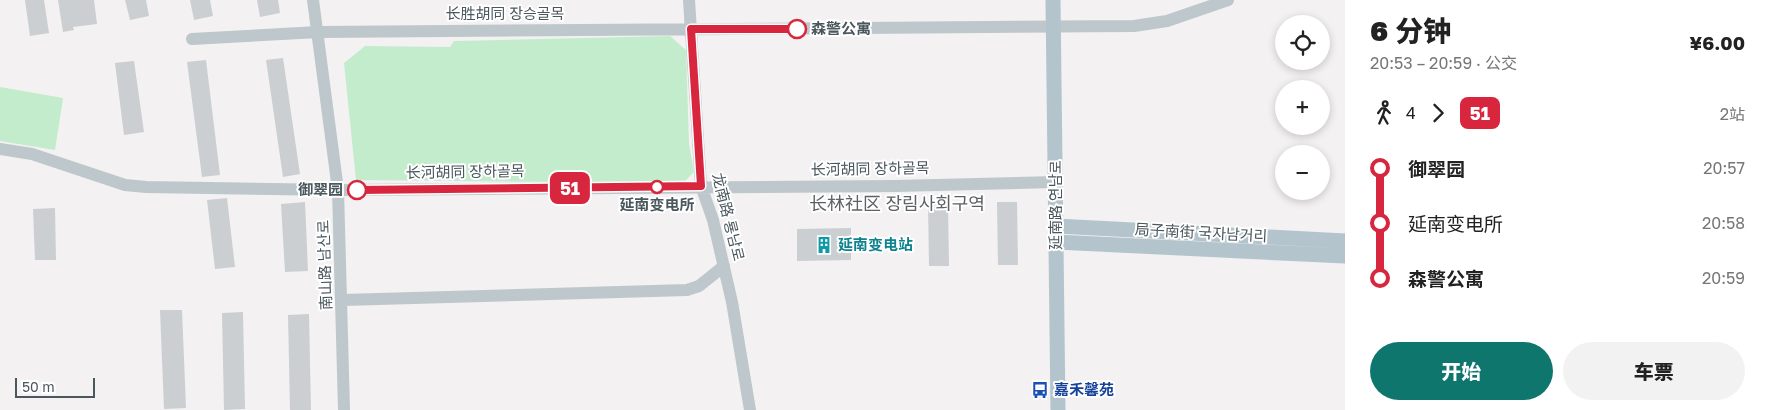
<!DOCTYPE html>
<html lang="zh">
<meta charset="utf-8">
<style>
:root{--surface:#fff;--page:#f2f2f2;--text:#222;--muted:#767676;--accent:#0f766e}
body{margin:0;font-family:"Golos Text","Noto Sans SC","Noto Sans KR",sans-serif;background:var(--page);color:var(--text);height:100vh;display:flex;flex-direction:column;font-size:19px;white-space:nowrap}
*{box-sizing:border-box;margin:0}
p{font-size:16px;color:var(--muted)}
.icon{flex:none;width:28px;height:28px;fill:none;stroke:currentColor;stroke-width:2;stroke-linecap:round;stroke-linejoin:round}
.map{position:relative;flex:1;overflow:hidden}
.panel{display:flex;flex-direction:column;background:var(--surface);width:425px}
.panel>*{flex:none}
.badge{padding:0 10px;border-radius:8px;font-size:18px;line-height:32px}
.buttons{position:absolute;left:1275px;top:15px;display:grid;gap:10px}
.buttons a{display:grid;place-items:center;width:55px;height:55px;border-radius:50%;background:var(--surface);box-shadow:0 2px 8px #0003;font-size:25px}
.scale{position:absolute;left:15px;bottom:12px;width:80px;box-sizing:border-box;padding-left:5px;border:2px solid #4a575d;border-top:0;font-size:14px;line-height:18px;white-space:nowrap;color:#4a575d;-webkit-text-stroke:4px #fff;paint-order:stroke}
.map>.badge{position:absolute;translate:-50% -50%;box-shadow:0 0 0 2px #fff}
.legs{display:flex;align-items:center;gap:8px;height:55px;padding:0 25px;font-size:16px}
.legs p{margin-inline-start:auto}
.head{display:flex;align-items:center;justify-content:space-between;height:85px;padding:0 25px}
h1{font-size:28px;font-weight:800;line-height:38px}
.cta{display:flex;gap:10px;margin-top:auto;padding:10px 25px}
.cta a{flex:1;height:58px;border-radius:30px;background:var(--accent);color:#fff;font-size:20px;font-weight:800;line-height:58px;text-align:center}
.cta a+a{background:var(--page);color:var(--text)}
ul{padding:0 25px;list-style:none}
li{display:flex;align-items:center;gap:18px;height:55px;font-size:19px}
li i{display:grid;place-items:center;width:8px;height:100%;margin:0 6px;background:currentColor}
li i::after{content:'';width:12px;height:12px;margin:-6px;border:4px solid;border-radius:50%;background:var(--surface)}
li p{margin-inline-start:auto}
li:first-child i{background:linear-gradient(#0000 50%,currentColor 0)}
li:last-child i{background:linear-gradient(currentColor 50%,#0000 0)}
main{display:flex;flex:1;min-height:0}
.map>svg:first-child{display:block}
.green{fill:#c3eccd}
.building{fill:#cbcfd2}
.lines{fill:none;stroke-linecap:round;stroke-linejoin:round}
.minor{stroke:#bec7cc;stroke-width:12}
.major{stroke:#b3c4cd;stroke-width:15}
.line-1-casing{stroke:#fff;stroke-width:11}
.line-1{stroke:#d7263d;stroke-width:8}
.stop-1-dot{fill:#fff;stroke:#d7263d;stroke-width:2.5}
.labels{text-anchor:middle;stroke-width:4;stroke-linejoin:round;paint-order:stroke}
.street-label{font-size:15px;fill:#4a575d;stroke:#fff}
.stop-label{font-size:15px;font-weight:bold;fill:#4a575d;stroke:#fff;text-anchor:start}
.culture-label{font-size:15px;font-weight:bold;fill:#0d838f;stroke:#fff;text-anchor:start}
.transit-label{font-size:15px;font-weight:bold;fill:#164399;stroke:#fff;text-anchor:start}
.quarter-label{font-size:18px;fill:#5e6265;stroke:#fff}
</style>
<main>
<div class="map">
<svg width="1345" height="410" viewBox="0 0 1345 410">
<rect width="100%" height="100%" fill="#f3f1f1"/>
<path class="green" d="M670 36 686 50 689 144 694 172 683 183 356 180 344 63 365 46 450 47 454 41Z
M0 87 63 98 55 150 0 141Z"/>
<path class="building" d="M25 0H44L49 33 30 36Z
M58 0H94L97 24 73 27 74 30 63 32Z
M125 0H146L149 16 130 20Z
M190 0H210L213 16 194 20Z
M257 0H278L280 13 260 17Z
M283 58 300 174 283 177 266 60Z
M206 60 220 175 202 177 187 62Z
M134 61 144 132 124 135 115 63Z
M227 198 235 267 215 269 207 200Z
M305 202 308 271 285 272 281 204Z
M997 202H1017L1018 265H998Z
M928 203H948L949 266H929Z
M55 208 56 260H35L33 209Z
M851 228V260L797 261V229Z
M160 310H182L186 408 164 409Z
M243 312 245 409 224 410 222 313Z
M309 314 311 410H290L288 315Z"/>
<g class="lines">
<path class="minor" d="M313 0 338 190 344 410
M689 0 701 186 713 220 732 302 750 410
M192 39 319 32 1134 26 1167 21 1228 0
M0 149 32 154 125 185 146 187 338 190 895 186 1056 182
M343 300 687 290 699 286 724 266"/>
<path class="major" d="M1053 0 1058 410
M1056 226 1345 241
M1056 242 1345 256"/>
</g>
<g class="lines">
<g class="line-1-casing">
<path id="line-1" d="M357 190 701 186 691 29H797"/>
</g>
<use href="#line-1" class="line-1"/>
</g>
<defs>
<g id="building-bare" transform="scale(1.35)"><path d="M-4-6H4V6H1V3H-1V6H-4ZM-2.5-4.3h1.7v1.8h-1.7ZM.8-4.3h1.7v1.8H.8ZM-2.5-1h1.7V.8h-1.7ZM.8-1h1.7V.8H.8Z" fill="#0f9aa8" stroke="#fff" stroke-width="2.5" paint-order="stroke"/></g>
<g id="bus-bare" transform="scale(1.35)"><path d="M-5-6H5V4H4V6H2V4H-2V6H-4V4H-5ZM-3.5-4V0h7V-4ZM-3.5 1.2v1.5H-2V1.2ZM2 1.2v1.5H3.5V1.2Z" fill="#1a4fb4" stroke="#fff" stroke-width="2.5" paint-order="stroke"/></g>
</defs>
<g fill-rule="evenodd">
<use href="#building-bare" x="824" y="245"/>
<use href="#bus-bare" x="1040" y="390"/>
</g>
<g class="stop-1-dot">
<circle cx="797" cy="29" r="9"/>
<circle cx="657" cy="187" r="6"/>
<circle cx="357" cy="190" r="9"/>
</g>
<g class="labels">
<g class="street-label">
<text x="505" y="19">长胜胡同 장승골목</text>
<text transform="translate(870 169) rotate(-1)" y="5">长河胡同 장하골목</text>
<text transform="translate(465 172) rotate(-1)" y="5">长河胡同 장하골목</text>
<text transform="translate(1056 205) rotate(-90)" y="5">延南路 연남로</text>
<text transform="translate(728 217) rotate(76)" y="5">龙南路 룡남로</text>
<text transform="translate(1201 233) rotate(3)" y="5">局子南街 국자남거리</text>
<text transform="translate(325 265) rotate(-92)" y="5">南山路 남산로</text>
</g>
<g class="stop-label">
<text x="811" y="34">森警公寓</text>
<text x="343" y="195" text-anchor="end">御翠园</text>
<text x="657" y="210" text-anchor="middle">延南变电所</text>
</g>
<g class="culture-label">
<text x="838" y="250">延南变电站</text>
</g>
<g class="transit-label">
<text x="1054" y="395">嘉禾馨苑</text>
</g>
<g class="quarter-label">
<text x="897" y="210">长林社区 장림사회구역</text>
</g>
</g>
</svg>
<div class="buttons">
<a><svg class="icon" aria-label="locate" viewBox="0 0 24 24"><circle cx="12" cy="12" r="6"/><path d="M12 2v4M12 18v4M2 12h4M18 12h4"/></svg></a>
<a>+</a>
<a>−</a>
</div>
<div class="scale">50 m</div>
<b class="badge" style="left:570px;top:188px;background:#d7263d;color:#fff">51</b>
</div>
<section class="panel">
<div class="head"><div><h1>6 分钟</h1><p>20:53 – 20:59 · 公交</p></div><b>¥6.00</b></div>
<div class="legs"><svg class="icon" aria-label="walk" viewBox="0 0 24 24"><circle cx="13" cy="4" r="2"/><path d="M13 8l-2 6 4 7M11 14l-3 7M7 12l3-4h3l4 4"/></svg>4<svg class="icon" aria-label="forward" viewBox="0 0 24 24"><path d="M9 5l7 7-7 7"/></svg><b class="badge" style="background:#d7263d;color:#fff">51</b><p>2站</p></div>
<ul>
<li><i style="color:#d7263d"></i><b>御翠园</b><p>20:57</p></li>
<li><i style="color:#d7263d"></i><span>延南变电所</span><p>20:58</p></li>
<li><i style="color:#d7263d"></i><b>森警公寓</b><p>20:59</p></li>
</ul>
<div class="cta"><a>开始</a><a>车票</a></div>
</section>
</main>
